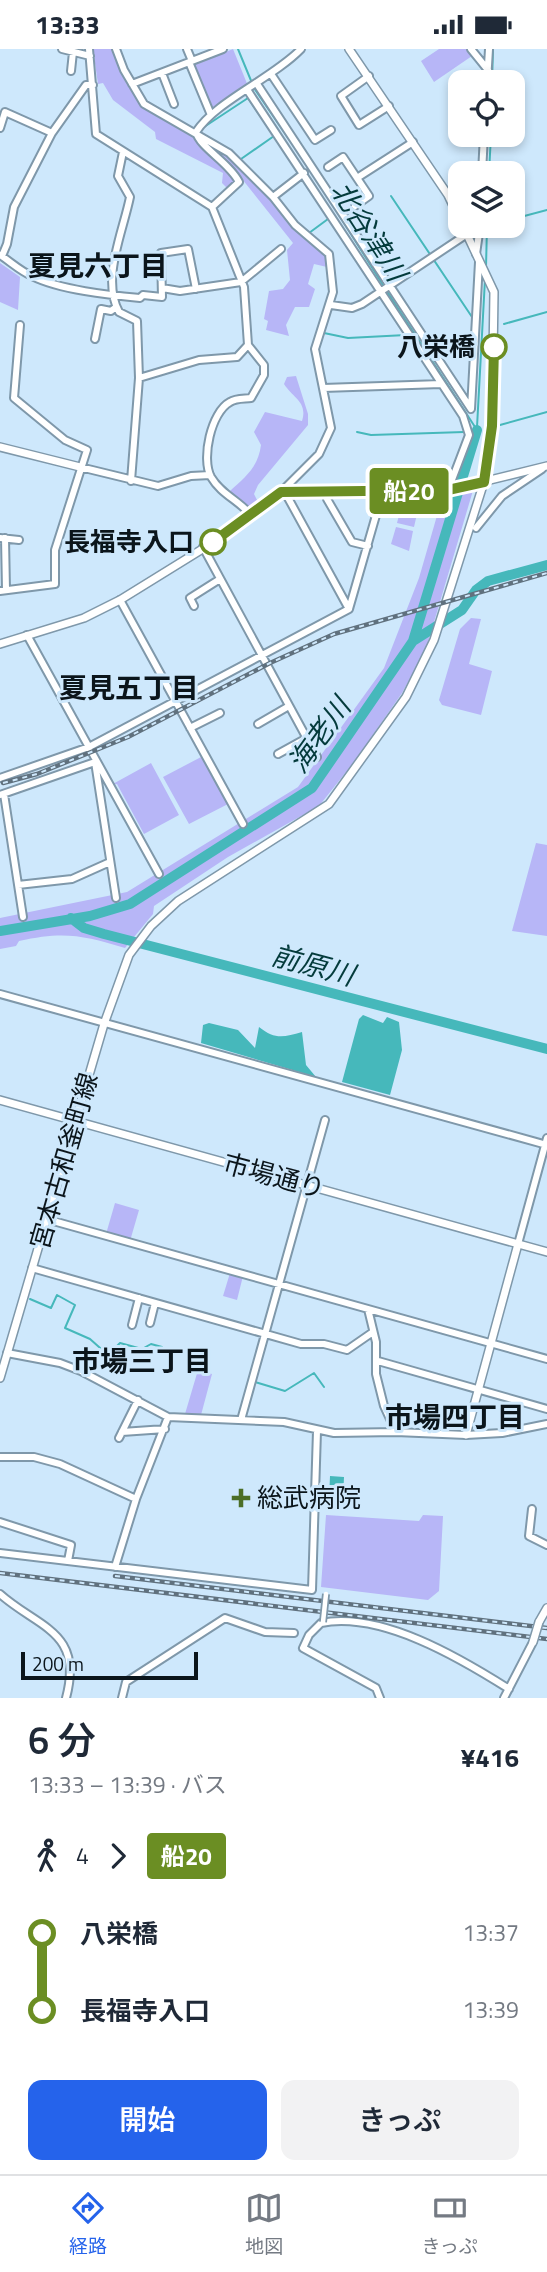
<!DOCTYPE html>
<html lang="ja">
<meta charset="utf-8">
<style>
:root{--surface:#fff;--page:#f2f2f3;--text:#1f2937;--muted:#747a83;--line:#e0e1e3;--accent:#2563eb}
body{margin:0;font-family:"Titillium Web","Noto Sans JP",sans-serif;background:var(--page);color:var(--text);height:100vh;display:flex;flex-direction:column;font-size:26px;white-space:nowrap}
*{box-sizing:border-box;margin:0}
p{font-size:23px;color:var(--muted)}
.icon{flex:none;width:38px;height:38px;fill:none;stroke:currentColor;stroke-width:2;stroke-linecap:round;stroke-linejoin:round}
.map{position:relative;height:1649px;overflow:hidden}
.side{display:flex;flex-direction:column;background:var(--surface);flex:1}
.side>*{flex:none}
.badge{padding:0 14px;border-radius:5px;font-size:24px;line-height:46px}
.controls{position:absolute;left:448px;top:21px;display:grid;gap:14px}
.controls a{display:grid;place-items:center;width:77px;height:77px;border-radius:14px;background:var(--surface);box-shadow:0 4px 10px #0003;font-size:35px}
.scale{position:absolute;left:21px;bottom:18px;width:177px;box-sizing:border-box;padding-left:7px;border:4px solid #0b151b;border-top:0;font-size:19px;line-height:24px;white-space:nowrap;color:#0b151b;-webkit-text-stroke:5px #cee8fc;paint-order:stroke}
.map>.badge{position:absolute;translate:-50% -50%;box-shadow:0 0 0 4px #fff}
.legs{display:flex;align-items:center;gap:10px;height:77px;padding:0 28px;font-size:23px}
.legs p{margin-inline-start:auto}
.head{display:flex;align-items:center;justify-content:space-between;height:119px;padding:0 28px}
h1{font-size:38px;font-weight:600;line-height:52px}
.button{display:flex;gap:14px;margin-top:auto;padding:14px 28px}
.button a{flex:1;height:80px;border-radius:14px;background:var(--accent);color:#fff;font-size:28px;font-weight:600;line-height:80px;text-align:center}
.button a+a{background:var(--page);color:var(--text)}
ul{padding:0 28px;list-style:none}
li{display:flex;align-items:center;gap:24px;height:77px;font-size:26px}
li i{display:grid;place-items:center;width:10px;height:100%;margin:0 9px;background:currentColor}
li i::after{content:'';width:18px;height:18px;margin:-9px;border:5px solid;border-radius:50%;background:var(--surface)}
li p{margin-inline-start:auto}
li:first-child i{background:linear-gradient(#0000 50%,currentColor 0)}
li:last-child i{background:linear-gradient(currentColor 50%,#0000 0)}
.status{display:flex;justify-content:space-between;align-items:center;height:49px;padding:0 35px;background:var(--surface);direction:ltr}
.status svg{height:19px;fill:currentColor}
.dock{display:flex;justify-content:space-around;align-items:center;height:98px;border-top:2px solid var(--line);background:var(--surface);font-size:19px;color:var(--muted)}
.dock a{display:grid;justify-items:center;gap:4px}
.dock .on{color:var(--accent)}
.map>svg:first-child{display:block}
.green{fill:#b7b6f7}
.water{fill:#46b8bb}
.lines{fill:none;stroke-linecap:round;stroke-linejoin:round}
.stream{stroke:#46b8bb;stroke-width:2}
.river{stroke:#46b8bb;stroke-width:10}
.minor-casing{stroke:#7f98aa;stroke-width:10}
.tertiary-casing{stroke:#7f98aa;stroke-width:10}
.minor{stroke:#fff;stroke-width:6}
.tertiary{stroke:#fff;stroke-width:7}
.rail-casing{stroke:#60717e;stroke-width:4.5}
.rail{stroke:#cee8fc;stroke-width:2;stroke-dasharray:5;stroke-linecap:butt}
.pedestrian-bridge-casing{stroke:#7f98aa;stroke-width:8;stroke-linecap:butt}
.tertiary-bridge-casing{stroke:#7f98aa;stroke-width:10;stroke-linecap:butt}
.pedestrian-bridge{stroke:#fff;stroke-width:4.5}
.tertiary-bridge{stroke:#fff;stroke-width:7}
.line-1-casing{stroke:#fff;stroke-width:16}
.line-1{stroke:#6b8e23;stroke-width:10}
.stop-1-dot{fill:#fff;stroke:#6b8e23;stroke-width:3.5}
.poi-dot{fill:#4b6e27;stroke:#cee8fc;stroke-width:2.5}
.labels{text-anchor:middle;stroke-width:6;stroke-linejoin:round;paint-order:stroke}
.stop-label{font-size:26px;font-weight:bold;fill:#0b151b;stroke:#cee8fc;text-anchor:end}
.street-label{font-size:26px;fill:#0b151b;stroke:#cee8fc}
.poi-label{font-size:26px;fill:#0b151b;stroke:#cee8fc;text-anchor:start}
.water-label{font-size:28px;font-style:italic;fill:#043b3c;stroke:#cee8fc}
.neighbourhood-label{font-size:28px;font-weight:bold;fill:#0b151b;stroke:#cee8fc}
</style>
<div class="status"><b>13:33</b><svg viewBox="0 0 49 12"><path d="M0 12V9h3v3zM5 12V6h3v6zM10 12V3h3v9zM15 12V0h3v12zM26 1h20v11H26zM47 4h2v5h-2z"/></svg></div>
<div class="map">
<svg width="547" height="1649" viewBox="0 0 547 1649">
<rect width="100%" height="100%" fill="#cee8fc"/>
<path class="green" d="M93 0H113L121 22 143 57 189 83 230 124 234 132 229 141 222 134 223 124 156 90 155 83 113 51 103 34 98 35Z
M233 0 248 37 213 61 194 16Z
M439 0H467L472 7 434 33 421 12Z
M201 89 228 106 271 150 294 179 326 208 327 218 314 215 308 235 315 240 309 258H295L286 276 289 287 266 281 268 272 264 270 269 242 283 240 290 231 287 201 293 194 227 111Z
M0 214 20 228 18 261 0 253Z
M296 327 308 365V376L258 436 254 445 258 453 250 459 229 443C245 428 258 419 261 396L254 383 265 363 302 372C308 353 293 349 284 335L287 328Z
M477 428 426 600 402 644 354 713 319 757 228 808 154 857 153 865 125 899C83 886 63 882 19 892L16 897 0 900V869L127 843 298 738 384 619 419 529 447 432Z
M404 447 421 448 414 478 397 474Z
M396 478 413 482 409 502 391 495Z
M471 569 481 570 469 615 492 622 481 666 442 656 439 651 460 580Z
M203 707 228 755 189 775 163 728Z
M151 714 179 766 144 785 117 735 111 736Z
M536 794 547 796V887L512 882Z
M115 1154 139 1161 130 1192 106 1185Z
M230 1224 243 1227 237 1251 223 1247Z
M198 1321 212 1325 201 1366 185 1365Z
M326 1466 419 1472 423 1466 443 1467 439 1542 428 1551 321 1538Z"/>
<path class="water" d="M363 966 383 974 387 968 399 973 402 1001 390 1046 342 1033 359 970Z
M209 974 238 981 255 999 259 978C275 991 284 988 302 983L306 1016 316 1028 201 994 203 976Z
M330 1427 344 1428 343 1450H329Z"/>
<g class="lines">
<path class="stream" d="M238 0 252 34
M492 33 493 0
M254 39 314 127
M204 78 248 49 283 100
M241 110 274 87
M489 124 491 86
M319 134 383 236
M391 147 474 271
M513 170 547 161
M309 184 328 170
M486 218 487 177
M386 241 477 381
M504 275 547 263
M324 284 348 289 406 286
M500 376 547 363
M477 378 485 230
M357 383 371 386 464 383
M30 1250 51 1259 57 1246 75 1256 65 1279 90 1290 108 1306 120 1294 142 1300 151 1295 162 1298
M255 1333 285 1342 314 1324 324 1338"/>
<path class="river" d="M413 592 462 561 476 541 488 532 547 516
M71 869 84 879 104 885 547 1000
M0 882 90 867 130 855 312 739 413 592 477 381"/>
<g class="minor-casing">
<path id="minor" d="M62 0 90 7
M89 0 96 85 212 158 244 238 248 296 264 316V326L251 349C245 350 236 349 230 353 211 363 201 410 211 428 221 445 238 451 250 465
M116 0 124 21 144 55 229 104 273 148 295 176 329 205 333 243 315 300 331 379 319 405 286 438 287 447 349 560
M187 0 192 12
M471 0 488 21
M189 13 211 66
M71 22 73 3
M162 24 174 55
M271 25 315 91 331 81
M369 27 341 47 359 76 389 57
M487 33 489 0
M132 35 223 0
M257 35 471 360 479 213
M248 42 463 367 469 386 450 436
M0 79 5 63 52 84
M196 83C216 52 273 29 301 0
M196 83C200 99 229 113 239 133L212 158
M123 103 118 127 130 148C123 183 101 230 119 263L137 272 139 329 131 432
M328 118 343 108 369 147 355 157
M482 124 484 86
M357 129 413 93
M273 148 304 124
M476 205 480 177
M0 206C11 213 20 222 32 227 60 241 109 246 140 249L143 246 162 248 161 204 188 200 196 240
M2 207 7 195 14 158 52 84 86 36H93
M162 239 180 242 241 233 281 200
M331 256 352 259 362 255 467 185
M95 290 101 260 111 262 116 258
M139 329 199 311 237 308 248 296
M323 339 441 335
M80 418 158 437 191 427 210 426
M327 442V450L352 493 368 497
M476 479 502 447 542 420
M0 489 19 491
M5 489 6 541
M203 498 317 708
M0 542 55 535V501L87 401 65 391 14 349 20 276
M120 551 243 775
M194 557 190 549 220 530
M27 586 159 825
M258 675 289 657
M190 679 220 664
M278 705 307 689
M0 729 89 698 349 560 383 442
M4 745 23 868
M0 746 95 713 116 849
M18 836 72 830 110 813
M0 945 547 1096
M46 1170 547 1310
M518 1195 547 1089
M32 1219 301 1295H324L347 1301 373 1283
M368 1260 376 1293V1325L384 1357 396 1383
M150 1274 155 1254
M132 1276 139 1249
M7 1304 60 1314 81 1322 168 1368 284 1373 334 1384 396 1383 466 1386 502 1384 547 1375
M378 1312 547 1360
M241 1371 325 1071
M122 1383 165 1380
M119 1389 138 1351
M0 1408H34L60 1415 136 1450
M532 1460 529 1487 547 1496
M0 1473 71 1496 68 1512
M0 1504 312 1541 317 1382
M115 1518 136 1450 168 1368
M0 1545C38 1579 84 1582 66 1649
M122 1649 126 1633 225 1569 265 1583 294 1584
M380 1649 376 1639 303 1599 309 1586 321 1574C381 1562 460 1609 509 1640
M504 1649 533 1593"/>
</g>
<g class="tertiary-casing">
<path id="tertiary" d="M349 0 448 146 460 171
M0 398 80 418
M0 595 84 569 120 551 217 491 281 443 453 440 547 417
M0 1051 547 1203
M0 1329 104 975 129 906 151 877 178 852 329 755 406 648 434 591 484 433 492 377 494 243 463 177
M466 1386 518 1195
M539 1573 547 1559"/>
</g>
<use href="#minor" class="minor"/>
<use href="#tertiary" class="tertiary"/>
<g class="rail-casing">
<path id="rail" d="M3 734 37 725 128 688 270 614 334 585 547 524
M0 1524 547 1590
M115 1527 547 1579"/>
</g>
<use href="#rail" class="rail"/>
<g class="pedestrian-bridge-casing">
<path id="pedestrian-bridge" d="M323 1573 326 1545"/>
</g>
<g class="tertiary-bridge-casing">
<path id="tertiary-bridge" d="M533 1593 539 1573"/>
</g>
<use href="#pedestrian-bridge" class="pedestrian-bridge"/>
<use href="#tertiary-bridge" class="tertiary-bridge"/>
</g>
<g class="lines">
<g class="line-1-casing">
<path id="line-1" d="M213 493 281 443 448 441 484 433 492 377 494 298"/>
</g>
<use href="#line-1" class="line-1"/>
</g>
<g class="stop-1-dot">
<circle cx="494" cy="298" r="12"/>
<circle cx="213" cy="493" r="12"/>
</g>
<path class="poi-dot" d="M237.5 1438.5h7v7h7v7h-7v7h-7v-7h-7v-7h7z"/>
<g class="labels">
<g class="stop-label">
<text x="475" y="307">八栄橋</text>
<text x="194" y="502">長福寺入口</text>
</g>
<g class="street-label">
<text transform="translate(64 1112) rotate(-74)" y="9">宮本古和釜町線</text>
<text transform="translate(274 1127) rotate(15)" y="9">市場通り</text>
</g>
<g class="poi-label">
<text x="257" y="1458">総武病院</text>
</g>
<g class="water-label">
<text transform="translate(369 182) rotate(57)" y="10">北谷津川</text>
<text transform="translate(319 686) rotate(-54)" y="10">海老川</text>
<text transform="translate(313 916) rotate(15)" y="10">前原川</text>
</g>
<g class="neighbourhood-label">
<text x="98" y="227">夏見六丁目</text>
<text x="129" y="649">夏見五丁目</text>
<text x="142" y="1322">市場三丁目</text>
<text x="455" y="1378">市場四丁目</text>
</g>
</g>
</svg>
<div class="controls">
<a><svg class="icon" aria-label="locate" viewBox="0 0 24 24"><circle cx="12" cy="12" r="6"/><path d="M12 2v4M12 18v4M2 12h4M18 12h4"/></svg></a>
<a><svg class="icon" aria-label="layers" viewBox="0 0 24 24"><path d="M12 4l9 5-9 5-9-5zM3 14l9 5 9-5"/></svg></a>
</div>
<div class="scale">200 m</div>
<b class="badge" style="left:409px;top:442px;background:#6b8e23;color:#fff">船20</b>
</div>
<section class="side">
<div class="head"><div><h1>6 分</h1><p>13:33 – 13:39 · バス</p></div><b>¥416</b></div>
<div class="legs"><svg class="icon" aria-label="walk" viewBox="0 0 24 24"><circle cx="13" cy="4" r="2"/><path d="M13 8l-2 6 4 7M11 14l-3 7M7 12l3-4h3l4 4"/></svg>4<svg class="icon" aria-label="forward" viewBox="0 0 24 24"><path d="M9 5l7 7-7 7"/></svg><b class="badge" style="background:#6b8e23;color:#fff">船20</b></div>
<ul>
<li><i style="color:#6b8e23"></i><b>八栄橋</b><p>13:37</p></li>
<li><i style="color:#6b8e23"></i><b>長福寺入口</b><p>13:39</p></li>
</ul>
<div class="button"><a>開始</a><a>きっぷ</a></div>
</section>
<nav class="dock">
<a class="on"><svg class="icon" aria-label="directions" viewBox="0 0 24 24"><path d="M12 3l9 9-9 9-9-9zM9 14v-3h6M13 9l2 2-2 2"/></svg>経路</a>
<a><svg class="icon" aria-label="map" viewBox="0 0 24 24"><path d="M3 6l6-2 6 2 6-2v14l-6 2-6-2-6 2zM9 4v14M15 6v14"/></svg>地図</a>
<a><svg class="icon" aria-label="tickets" viewBox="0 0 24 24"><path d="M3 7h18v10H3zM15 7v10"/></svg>きっぷ</a>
</nav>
